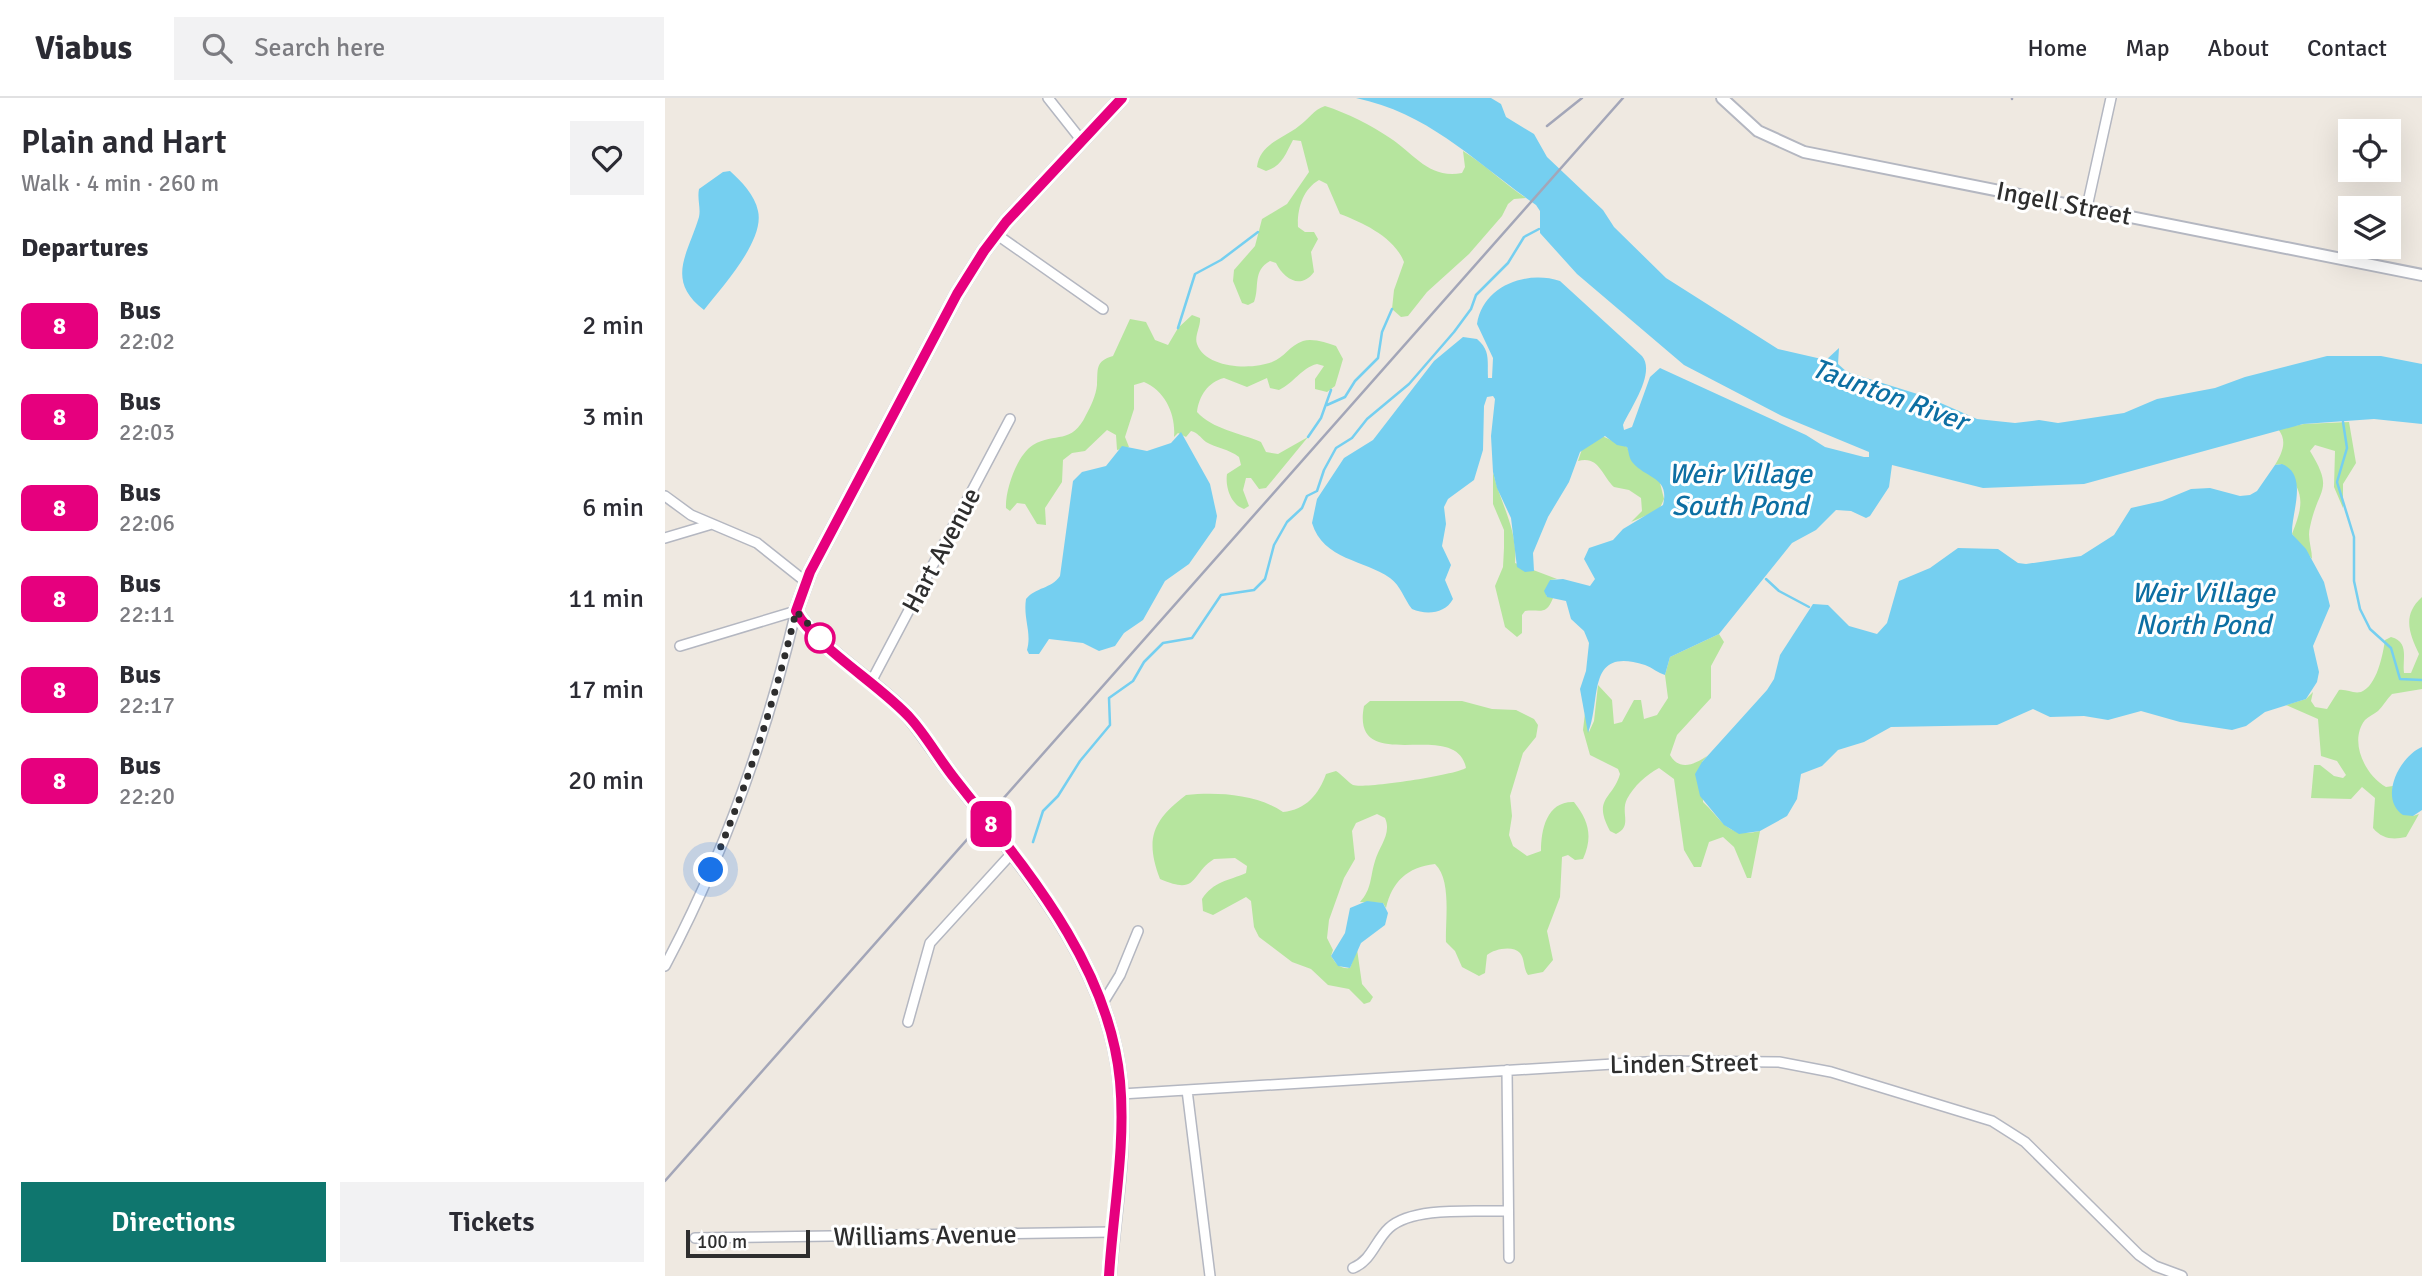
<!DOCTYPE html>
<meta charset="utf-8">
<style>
:root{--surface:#fff;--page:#f2f2f3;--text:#2b2b33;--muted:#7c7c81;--line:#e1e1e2;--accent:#0f766e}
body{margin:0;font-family:Signika,sans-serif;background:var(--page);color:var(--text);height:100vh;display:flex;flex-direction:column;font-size:26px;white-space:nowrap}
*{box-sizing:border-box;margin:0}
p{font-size:23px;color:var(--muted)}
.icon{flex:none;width:38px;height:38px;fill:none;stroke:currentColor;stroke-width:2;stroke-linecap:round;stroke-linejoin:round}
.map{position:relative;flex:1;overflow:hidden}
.sheet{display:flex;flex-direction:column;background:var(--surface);width:665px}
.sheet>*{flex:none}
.badge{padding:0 14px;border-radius:10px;font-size:24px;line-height:46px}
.buttons{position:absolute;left:1673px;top:21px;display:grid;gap:14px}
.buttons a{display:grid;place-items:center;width:63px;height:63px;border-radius:0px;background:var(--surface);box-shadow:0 7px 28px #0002;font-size:35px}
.scale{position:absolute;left:21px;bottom:18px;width:124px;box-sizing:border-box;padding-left:7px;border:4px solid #2e2e2e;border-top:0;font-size:19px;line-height:24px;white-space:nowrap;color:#2e2e2e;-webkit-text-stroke:5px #fff;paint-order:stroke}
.you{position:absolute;width:35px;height:35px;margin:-18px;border:5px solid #fff;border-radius:50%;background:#1a73e8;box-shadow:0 0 0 10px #1a73e833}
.map>.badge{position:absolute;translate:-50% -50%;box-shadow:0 0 0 4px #fff}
h2{padding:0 21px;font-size:26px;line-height:63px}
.round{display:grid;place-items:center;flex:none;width:74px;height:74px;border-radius:0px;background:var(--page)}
.summary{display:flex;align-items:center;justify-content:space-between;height:119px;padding:0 21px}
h1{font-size:33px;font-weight:600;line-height:52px}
.action{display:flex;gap:14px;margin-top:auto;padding:14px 21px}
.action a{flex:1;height:80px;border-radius:0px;background:var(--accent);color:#fff;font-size:28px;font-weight:600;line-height:80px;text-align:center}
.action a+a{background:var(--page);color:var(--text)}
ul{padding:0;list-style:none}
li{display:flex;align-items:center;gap:21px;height:91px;padding:0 21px}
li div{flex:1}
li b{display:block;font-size:26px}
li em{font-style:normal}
li .badge{min-width:77px;font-weight:700;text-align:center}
header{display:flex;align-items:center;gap:42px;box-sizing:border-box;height:98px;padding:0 35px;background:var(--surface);border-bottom:2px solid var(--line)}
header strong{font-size:33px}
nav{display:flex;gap:38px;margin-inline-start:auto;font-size:24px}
.search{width:490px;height:63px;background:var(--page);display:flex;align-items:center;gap:18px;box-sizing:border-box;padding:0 24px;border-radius:0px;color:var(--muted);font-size:26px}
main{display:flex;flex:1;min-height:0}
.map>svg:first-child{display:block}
.green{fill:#b6e59e}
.water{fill:#75cff0}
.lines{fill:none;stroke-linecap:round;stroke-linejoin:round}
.stream{stroke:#75cff0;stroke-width:2.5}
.minor-casing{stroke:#b4b7c1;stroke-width:12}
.tertiary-casing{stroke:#b4b7c1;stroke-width:14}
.secondary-casing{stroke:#b4b7c1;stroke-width:16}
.minor{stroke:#fff;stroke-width:9}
.tertiary{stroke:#fff;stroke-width:10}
.secondary{stroke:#fff;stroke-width:12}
.rail{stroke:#a3a6b8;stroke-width:2.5}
.line-casing{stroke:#fff;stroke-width:16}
.line{stroke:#e6007e;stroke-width:10}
.walk{stroke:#2e2e2e;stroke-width:7;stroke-dasharray:0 12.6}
.stop-dot{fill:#fff;stroke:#e6007e;stroke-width:3.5}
.labels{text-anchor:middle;stroke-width:6;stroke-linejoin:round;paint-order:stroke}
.street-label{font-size:26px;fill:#2e2e2e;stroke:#fff}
.water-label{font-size:28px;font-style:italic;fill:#0d6fa3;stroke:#fff}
</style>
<header>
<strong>Viabus</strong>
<div class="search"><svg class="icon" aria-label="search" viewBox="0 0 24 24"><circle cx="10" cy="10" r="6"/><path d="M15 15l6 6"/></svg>Search here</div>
<nav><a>Home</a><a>Map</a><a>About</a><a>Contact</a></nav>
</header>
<main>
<section class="sheet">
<div class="summary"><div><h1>Plain and Hart</h1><p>Walk · 4 min · 260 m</p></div><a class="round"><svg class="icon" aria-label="heart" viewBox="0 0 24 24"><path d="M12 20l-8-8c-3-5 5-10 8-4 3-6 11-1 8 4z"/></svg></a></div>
<h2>Departures</h2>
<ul>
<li><span class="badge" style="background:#e6007e;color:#fff">8</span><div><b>Bus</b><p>22:02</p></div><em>2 min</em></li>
<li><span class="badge" style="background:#e6007e;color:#fff">8</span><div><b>Bus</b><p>22:03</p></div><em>3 min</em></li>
<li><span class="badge" style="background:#e6007e;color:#fff">8</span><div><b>Bus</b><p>22:06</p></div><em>6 min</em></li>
<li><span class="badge" style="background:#e6007e;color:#fff">8</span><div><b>Bus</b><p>22:11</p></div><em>11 min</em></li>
<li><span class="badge" style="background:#e6007e;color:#fff">8</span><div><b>Bus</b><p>22:17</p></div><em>17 min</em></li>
<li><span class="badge" style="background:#e6007e;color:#fff">8</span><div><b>Bus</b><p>22:20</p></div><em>20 min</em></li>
</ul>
<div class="action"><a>Directions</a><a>Tickets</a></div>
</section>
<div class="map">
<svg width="1757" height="1178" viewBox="0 0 1757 1178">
<rect width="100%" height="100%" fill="#efe9e1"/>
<path class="green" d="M660 8C682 15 706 27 725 40 750 56 763 81 797 75L800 69 798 53C821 67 838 85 861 100L849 101 843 106 837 118 804 156 762 194 743 218 736 219 727 211 729 192 739 164C730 140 699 125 675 116L662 86 654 82C638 91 632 111 633 129L640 134H649L653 141 646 154 649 174C636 192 619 181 611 165L605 163C587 173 595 189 589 204L583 207 577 205 568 183 569 172 590 148 597 121 622 106 644 74 636 43 628 42C620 57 617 68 601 73L592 69C595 45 618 41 634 28 644 21 648 12 660 8Z
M527 217 535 220C536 228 529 238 532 246 541 271 587 272 607 264 619 260 625 247 638 243 648 240 662 245 671 248L678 261 670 288 662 294 650 291V281L659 268 652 266C636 270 629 285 614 292L605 290 602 280 582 289 559 280C543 284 534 298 532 314 547 331 575 335 596 344L601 354 613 356 643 339 601 390 594 391 586 380H581L578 392 584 408 579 411C566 407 560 389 562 376L576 367 574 359C564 351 551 350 541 344 535 339 533 335 526 333L521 339 513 335 509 339C511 318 501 293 479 284L469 287V311L460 339 464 349 452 352 451 337 442 332 420 353 407 355 398 362 397 384 380 410 381 427 372 426 360 406 352 405 345 413 341 410C340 392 352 357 368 347 390 334 407 347 421 317 426 308 431 297 432 287 433 271 430 263 448 258L465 221 481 224 490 242 503 247 513 230Z
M1684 324 1691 365 1678 386V410L1669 389 1670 353 1650 347 1645 353C1670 394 1653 389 1645 429 1642 440 1647 450 1647 461L1627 436C1640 403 1639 394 1616 366L1610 367C1617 355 1623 343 1613 331L1639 326Z
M937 338 962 349C969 368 980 369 994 381L999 401 994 412 966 424 977 413 976 400 964 392 949 389C937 378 934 357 913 363L917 351Z
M828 374C835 405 853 431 850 465L892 481 885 482 881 498 888 500C881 518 876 511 860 513L857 517V535L852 539 840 529 830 488 838 469 839 450V432L828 406Z
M1757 499V591L1727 596C1722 601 1718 608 1713 613 1709 616 1703 619 1700 622 1683 644 1701 678 1721 689L1728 688 1727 696 1748 718 1754 716 1741 739C1728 742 1717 741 1708 730L1710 700 1697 689 1686 701 1646 700 1649 667H1655L1669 678 1678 680 1681 677 1672 663 1656 658 1653 621 1621 607 1641 601 1648 594 1646 603 1650 609 1662 611 1674 592C1682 591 1688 596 1696 594 1712 588 1718 556 1720 542L1726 539C1745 544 1737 561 1739 575H1746L1754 556C1744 535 1737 517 1757 499Z
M1054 536 1059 544 1046 568V600L1012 637 1005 657C1014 673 1029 667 1042 658L1037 664 1038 704C1058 723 1063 741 1095 733L1086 780H1082L1069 749 1058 739 1044 744 1036 769H1029L1019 752 1009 681 994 670C981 677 969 688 962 701 955 715 968 728 951 736L945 733C927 700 948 701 955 676L953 671 925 657 918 632 920 615 924 634 929 623 933 587 947 602 949 626 957 624 969 602H976L979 621 992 617 1003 600 1000 577 1005 559Z
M705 603H797L827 611 851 612 869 621 873 627 871 639 858 655 845 698 847 718 844 737 848 748 862 758 876 753C876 731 882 703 909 704 924 723 928 739 918 761L910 762 903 757 897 759 895 799 882 833 888 862 878 874 863 877C858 870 860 861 855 855 848 847 829 851 822 857L820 875 814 878 797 869 790 853 781 844C780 823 787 782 770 766 742 769 727 784 721 810L718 805 695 804C707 791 705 779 710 763 714 748 727 736 720 720L712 716 691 725 687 733 690 761 679 780 664 822 662 840 668 852 666 858C671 866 675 871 685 870L692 851 697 886 708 899 705 904 699 906 684 891 663 887 646 871 627 864 594 839 589 829 586 803 581 799 548 817 538 813 537 801C549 783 563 783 581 775L582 768 570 760 549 761C525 776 534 798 495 781 480 741 487 723 521 697 553 694 591 696 618 714 641 712 654 696 661 676L671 673C676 676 683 684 688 687 700 691 790 677 801 670 791 618 685 681 699 608Z"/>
<path class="water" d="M691 0H826L836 6 841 19 869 36 882 59 938 112 949 129 1001 180 1113 251 1161 262 1174 250 1173 266 1182 274 1262 299 1312 321 1350 325 1374 322 1393 325 1459 315 1492 301 1550 290 1580 279 1662 258H1716L1757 266V326L1709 321 1638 326 1419 386 1318 390 1227 367 1224 389 1205 418 1201 420 1186 413 1171 412 1151 432 1127 445 1054 536 1005 559 1000 577C993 575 988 570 980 567 920 548 937 602 923 635L915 591 921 573 924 545 919 533 906 521 901 503 882 499 879 493 885 482 898 481 925 488 930 481 919 461 924 450 948 442 958 431 998 407C1005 379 982 381 968 365 964 361 964 354 962 349L952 347 940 338 915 354 904 384 883 419 868 455 869 473 860 474 852 469 846 420 832 390 828 374 826 338 830 301 828 298 822 299 819 308 818 352 809 382 783 401 779 409 781 426 777 448 786 467 780 482 788 501C780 516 761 517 747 511 739 501 736 488 725 480 700 462 658 462 647 425L652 401 679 360 708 342 769 263 798 239 812 241C826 253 822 263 823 280H827L828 260 812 226C818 188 861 172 895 183L977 258C991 275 965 311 958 327L959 332 967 329 985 279 995 270 1141 337 1160 349 1199 359H1204V354L1117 318 1019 267 912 176 875 135V113L871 107C811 65 766 16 691 0Z
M65 73C76 83 90 97 93 113 100 143 56 190 39 212 0 182 23 156 34 119 36 110 32 101 34 91L58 74Z
M516 334 545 386 552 418 550 429 524 466 500 483 478 522 459 535 450 548 434 553 418 545 384 541 374 556H364L362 552C367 534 358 521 361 501 371 489 386 491 395 478L408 383 417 374 441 368 457 348 482 353 506 345Z
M1617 366C1644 377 1626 415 1627 436L1641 451 1659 484 1665 508 1648 548 1654 574 1652 584 1641 601 1600 614 1581 628 1567 632 1515 624 1476 613 1443 622 1419 618 1385 619 1368 611 1332 627 1226 629 1199 644 1173 652 1157 668 1136 676 1132 701 1122 718 1095 733 1074 736 1059 727 1035 698 1030 676 1037 664 1102 592 1109 581 1115 557 1148 506 1163 507 1184 528 1212 536 1222 525 1234 483 1265 470 1293 450 1333 451 1353 465 1361 466 1416 458 1449 437 1466 410 1497 403 1526 391 1545 390 1575 398 1585 397 1592 393 1610 367Z
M1757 649V712L1748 718 1738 717C1713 700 1735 658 1757 649Z
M702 803 718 805 723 815 720 827 696 845 685 870 673 868 666 858 680 835 685 810Z"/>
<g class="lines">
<path class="stream" d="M513 230 530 176 556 162 593 134
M662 307 680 299 690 283 713 260 717 234 727 211
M1678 324 1682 350 1672 384 1689 439V483L1695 511 1705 531 1726 550 1735 581 1757 582
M643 339 656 320 666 292
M1101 481 1114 493 1144 509
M368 744 378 713 393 698 415 663 445 627 444 600 468 583 479 564 498 545 527 540 556 497 589 492 600 481 609 447 622 424 637 410 642 398 652 393 659 372 671 350 687 340 702 321 744 286 789 234 806 211 811 197 843 165 859 139 874 131"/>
<g class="minor-casing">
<path id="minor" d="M383 0 417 43
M1422 109 1446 0
M331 136 438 211
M0 398 26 417 92 445 141 484
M0 440 47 426
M206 584 345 321
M0 868C60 755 102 636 131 513L15 548
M436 908 455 877 473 833
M243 924 265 845 347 755
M842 972 844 1160
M522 992 545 1178
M456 996 997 963 1114 964 1166 974 1327 1023 1360 1044 1474 1157 1490 1168 1517 1178
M30 1140 448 1134
M688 1170C707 1162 710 1143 724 1130 748 1108 809 1114 841 1113"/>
</g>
<g class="tertiary-casing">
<path id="tertiary" d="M1057 0 1093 33 1139 54 1757 177"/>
</g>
<g class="secondary-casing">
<path id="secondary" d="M444 1178C449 1113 461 1048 455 983 444 866 359 770 290 681 274 661 262 640 246 621 216 586 151 550 131 513L145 474 292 196 319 153 341 124 457 0"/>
</g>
<use href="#minor" class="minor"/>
<use href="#tertiary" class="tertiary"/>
<use href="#secondary" class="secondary"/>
<path class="rail" d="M1347 1V0
M882 28 917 0
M0 1083 958 0"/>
</g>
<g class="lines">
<g class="line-casing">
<path id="line" d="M444 1178C448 1113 461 1048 455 983 444 866 359 769 290 681 274 661 262 639 246 621 216 587 150 549 131 513L145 474 292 196 319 153 341 124 457 0"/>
</g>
<use href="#line" class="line"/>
<path class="walk" d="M46 772C82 688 110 603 131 513L158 542 155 540"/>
</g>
<circle class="stop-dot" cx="155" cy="540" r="14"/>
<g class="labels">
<g class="street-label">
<text transform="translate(1399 105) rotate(11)" y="9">Ingell Street</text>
<text transform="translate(276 452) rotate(-62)" y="9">Hart Avenue</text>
<text transform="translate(1019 965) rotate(-1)" y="9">Linden Street</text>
<text transform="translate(260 1137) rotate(-1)" y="9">Williams Avenue</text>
</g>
<g class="water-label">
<text transform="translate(1225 296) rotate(20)" y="10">Taunton River</text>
<text x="1075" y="385">Weir Village<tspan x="1075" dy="32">South Pond</tspan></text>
<text x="1538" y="504">Weir Village<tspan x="1538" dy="32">North Pond</tspan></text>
</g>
</g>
</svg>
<div class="buttons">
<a><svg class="icon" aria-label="locate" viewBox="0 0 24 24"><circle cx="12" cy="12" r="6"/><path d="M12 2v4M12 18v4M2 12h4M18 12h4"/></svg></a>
<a><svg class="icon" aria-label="layers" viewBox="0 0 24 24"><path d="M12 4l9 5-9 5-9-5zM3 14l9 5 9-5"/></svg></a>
</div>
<div class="scale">100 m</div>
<div class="you" style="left:46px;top:772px"></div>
<b class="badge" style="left:326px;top:726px;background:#e6007e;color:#fff">8</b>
</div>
</main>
